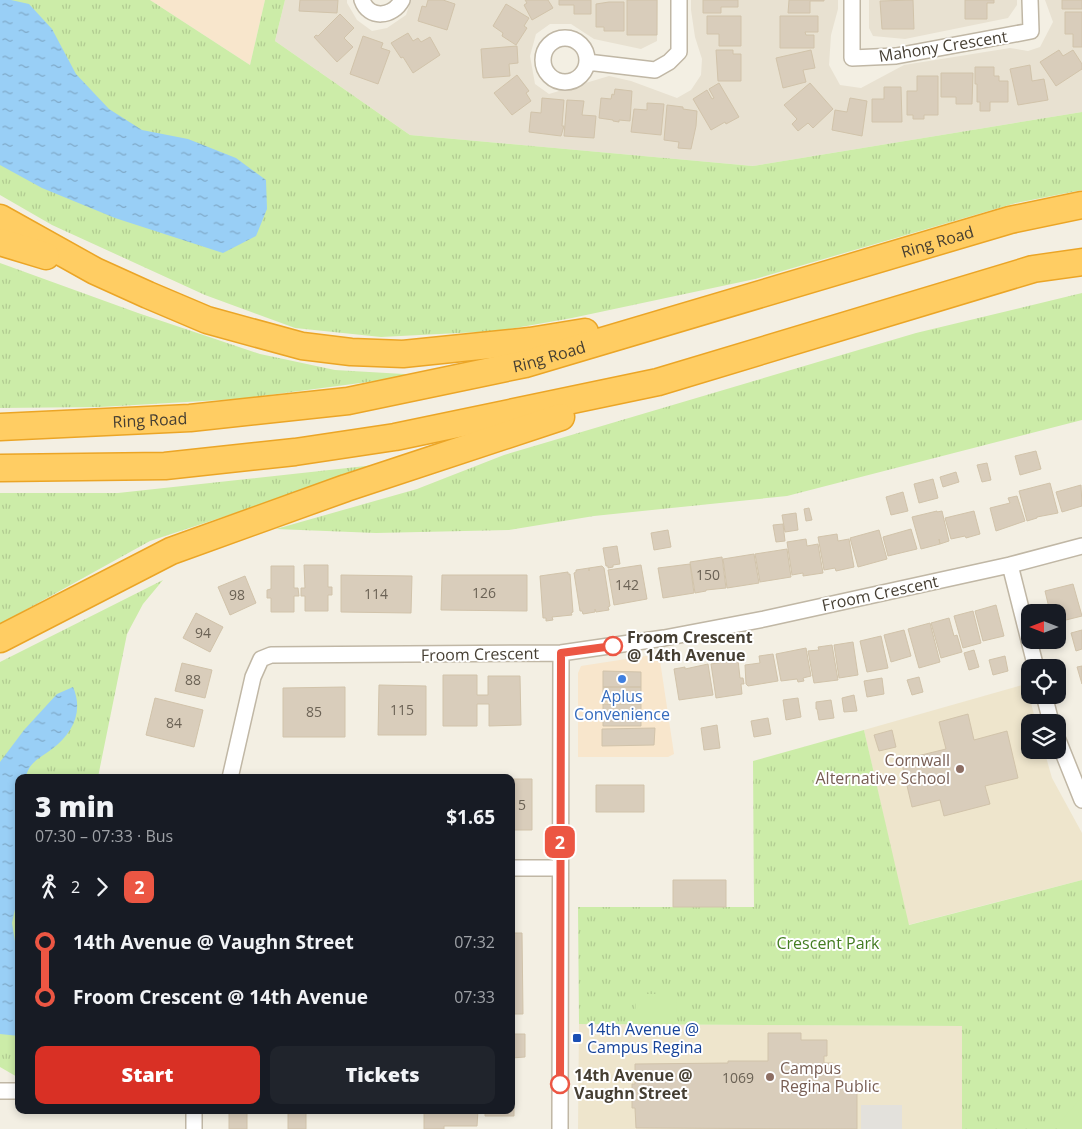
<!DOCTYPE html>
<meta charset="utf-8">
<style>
:root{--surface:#171b24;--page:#20242c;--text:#f1f3f6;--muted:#9ea1a6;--accent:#d93025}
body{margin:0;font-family:"Open Sans",sans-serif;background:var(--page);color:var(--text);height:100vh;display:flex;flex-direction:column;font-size:19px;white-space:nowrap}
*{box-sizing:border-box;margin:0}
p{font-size:16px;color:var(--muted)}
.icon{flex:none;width:28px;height:28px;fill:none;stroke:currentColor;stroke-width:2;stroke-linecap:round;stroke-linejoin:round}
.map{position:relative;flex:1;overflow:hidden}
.panel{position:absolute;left:15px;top:774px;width:500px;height:340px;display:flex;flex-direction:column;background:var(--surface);border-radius:10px;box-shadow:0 2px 8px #0003}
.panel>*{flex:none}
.badge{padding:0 10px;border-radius:8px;font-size:18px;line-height:32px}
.needle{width:32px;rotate:270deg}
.tools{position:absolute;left:1021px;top:604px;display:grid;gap:10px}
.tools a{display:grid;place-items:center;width:45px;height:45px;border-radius:10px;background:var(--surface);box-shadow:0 2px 8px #0003;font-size:25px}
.map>.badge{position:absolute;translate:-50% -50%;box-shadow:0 0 0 2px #fff}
.legs{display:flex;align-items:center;gap:8px;height:55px;padding:0 20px;font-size:16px}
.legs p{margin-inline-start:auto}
.headline{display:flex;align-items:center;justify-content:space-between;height:85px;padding:0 20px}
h1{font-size:28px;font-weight:800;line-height:38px}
.button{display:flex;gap:10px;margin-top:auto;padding:10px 20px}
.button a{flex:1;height:58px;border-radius:10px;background:var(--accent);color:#fff;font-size:20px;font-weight:800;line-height:58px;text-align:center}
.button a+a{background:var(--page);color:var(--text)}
ul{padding:0 20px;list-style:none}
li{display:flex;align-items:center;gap:18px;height:55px;font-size:19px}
li i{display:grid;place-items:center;width:8px;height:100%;margin:0 6px;background:currentColor}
li i::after{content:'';width:12px;height:12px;margin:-6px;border:4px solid;border-radius:50%;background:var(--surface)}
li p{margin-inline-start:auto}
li:first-child i{background:linear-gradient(#0000 50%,currentColor 0)}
li:last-child i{background:linear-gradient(currentColor 50%,#0000 0)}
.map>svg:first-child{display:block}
.residential{fill:#e8e1d1}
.commercial{fill:#f8e6cc}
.education{fill:#eee5cc}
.grass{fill:url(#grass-tufts)}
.pitch{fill:#cceca8}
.parking{fill:#e3e1dc}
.water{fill:url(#water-ripples)}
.building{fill:#d9cdbb;stroke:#d1c3aa}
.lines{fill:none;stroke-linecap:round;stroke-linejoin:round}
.street-casing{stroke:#c0b7a5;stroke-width:18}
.highway-casing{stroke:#eba526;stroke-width:29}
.street{stroke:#fff;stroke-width:15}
.highway{stroke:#ffcd63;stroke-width:26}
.line-1-casing{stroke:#fff;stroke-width:11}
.line-1{stroke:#ec5643;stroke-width:8}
.stop-1-dot{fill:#fff;stroke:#ec5643;stroke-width:2.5}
.shop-dot{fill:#3f7fe0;stroke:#fff;stroke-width:2}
.education-dot{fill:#8d6e63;stroke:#fff;stroke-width:2}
.transit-dot{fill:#1a4fb4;stroke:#fff;stroke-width:2}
.labels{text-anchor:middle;stroke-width:4;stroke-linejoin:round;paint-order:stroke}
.number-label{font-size:14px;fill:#6b6255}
.street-label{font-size:16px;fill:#463f33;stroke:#fff}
.stop-label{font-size:16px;font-weight:bold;fill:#463f33;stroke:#fff;text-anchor:start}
.shop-label{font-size:16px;fill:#366cbe;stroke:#fff}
.education-label{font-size:16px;fill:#785e54;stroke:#fff;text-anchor:end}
.park-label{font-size:16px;fill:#437c21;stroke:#fff}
.transit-label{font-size:16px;fill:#164399;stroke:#fff;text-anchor:start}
</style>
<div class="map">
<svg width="1082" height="1129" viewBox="0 0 1082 1129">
<defs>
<pattern id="grass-tufts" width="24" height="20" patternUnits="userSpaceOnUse" patternTransform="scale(1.25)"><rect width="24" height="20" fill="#cceca8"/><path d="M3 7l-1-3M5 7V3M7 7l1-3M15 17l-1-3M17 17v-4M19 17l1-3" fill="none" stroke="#b1cb91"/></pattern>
<pattern id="water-ripples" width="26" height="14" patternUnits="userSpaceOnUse" patternTransform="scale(1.25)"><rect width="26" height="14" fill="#99cff6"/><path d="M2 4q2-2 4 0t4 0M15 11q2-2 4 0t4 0" fill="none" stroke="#7fa9c8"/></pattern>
</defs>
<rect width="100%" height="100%" fill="#f3efe3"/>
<path class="residential" d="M285 0H347V3L357 20 372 31 387 28 406 15 411 0H658L657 41 641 49 594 39 571 24H550L536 34 530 56 535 84 549 94 609 76 631 81 677 98 691 90 701 75 702 59 695 37 691 10V0H838V9L831 35 829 65 840 85 861 88 904 65 1010 48 1028 51 1040 47 1053 22 1045 0H1082V112L753 166 410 135 275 41Z
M869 0H1017V5L1008 18 905 39 873 36 869 28Z"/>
<path class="commercial" d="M150 0H265L250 65Z
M659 654 674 754 668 757H578V673L581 666Z"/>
<path class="education" d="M1026 684 1036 722H1030V750H1044L1052 778 1082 833V880L908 925 864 730Z
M579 1024 962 1026V1129H578Z"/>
<path class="grass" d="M0 0H150L250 65 265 0H285L275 41 410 135 753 166 1082 112V190L1016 203 755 279 572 318 498 331 381 337 295 328 205 295 52 225 0 195Z
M0 263 138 313 260 354 335 370 421 375 238 399 100 407 0 408Z
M1082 293V420L787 496 594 516 509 530 376 533 276 529 417 489 504 455 916 333Z
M384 464 150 541 0 624V493H118Z
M163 580 143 604 127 634 98 777 19 778V1078L0 1067V662Z
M864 730 909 925 1082 880V1129H962V1026L579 1024 578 907H754L753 761Z"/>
<path class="pitch" d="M636 994H676L677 1022 636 1023Z
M1082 1097V1129H1057L1059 1123Z"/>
<path class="parking" d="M861 1105H902V1129H861Z"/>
<path class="water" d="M0 0H11L29 4 52 29 76 74 109 109 142 130 188 139 236 158 266 180 267 209 256 236 223 253 115 218 42 188 0 165Z
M73 687C84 712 72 734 52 749 40 758 29 762 26 777L19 778V901L16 905 12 923 19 966V1036L0 1034V762L24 730 57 694Z"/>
<path class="building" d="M300 0H338L337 13 299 11Z
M428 0H443L455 4 447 30 418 21 422 6 426 7Z
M525 0H548L553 8 532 20 524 5 527 3Z
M559 0H591V14H574V5H559Z
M627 0H657V35H627Z
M703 0H738V7H721V13H703Z
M789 0H824V1H810V13H788Z
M913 0 914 29H882L880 1Z
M965 0H994V3H987V19H965Z
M1062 0H1082V9H1062Z
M609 2H624V31H604V27H596V4Z
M506 4 529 18 524 26 527 28 516 45 502 36 503 33 493 26Z
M1065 12H1082V47H1073V34H1065Z
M340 14 354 28 344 38 353 47 337 62 314 37 316 35 318 36Z
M707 16H741V46H719V34H707Z
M780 16H818V32H805L806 35H814V48H780Z
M408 33 413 41 418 38 421 42 430 37 440 55 413 73 403 57 401 58 391 43Z
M363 36 383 43 381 48 390 51 378 84 350 74Z
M517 46 518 63 509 64 510 76 483 78 481 49Z
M716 50H733V54H741V81H718Z
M811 50 815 68 803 70 806 82 783 88 776 58Z
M1059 50 1063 56 1073 50 1082 64V69L1056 86 1040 62Z
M1030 65 1032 81 1044 79 1048 100 1018 105 1010 69Z
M975 67H994V76H999V81H1008V102H990V111H980V102H977V84H975Z
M941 73H973L972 104H956V97H941Z
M517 75 529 91 526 93 531 101 512 115 494 93Z
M917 76H938V115H924V119H913V115H907V91H917Z
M719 83 739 117 726 124 725 122 711 130 693 99 707 90 712 99 714 98 709 89Z
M810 83 833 109 813 128 808 123 798 131 792 124 797 119 784 105Z
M884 87H901L902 122H872V99H884Z
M615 89 632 91 630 121 619 120V122L613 121V120L599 118 601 98 611 99 612 94 614 95Z
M542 98 564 100 562 126H564L561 136 529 132 531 112 541 113Z
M850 98 867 101 862 136 832 130 835 110 847 112Z
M567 100 584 101 582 115 596 116 594 138 564 136Z
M647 103 664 104 661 135 631 132 634 109 647 110Z
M667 105 683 107V109L697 111 696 126 691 149 678 148 679 142 664 140Z
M1036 451 1041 469 1020 475 1015 456Z
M987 463 991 480 982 482 977 465Z
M956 472 959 482 943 487 940 477Z
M933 479 938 498 919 503 914 484Z
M1050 483 1058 513 1037 517V518L1027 521 1019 491Z
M1081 485 1082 506 1062 512 1056 492Z
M903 492 908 511 891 515 886 497Z
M1017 496 1025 521 996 531 990 508 1010 503 1008 498Z
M809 508 812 520 806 521 804 509Z
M937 511V512L942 511 949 541 940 544 939 539 940 544 921 549 912 517Z
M974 511 980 534 966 538 965 536 951 539 945 518Z
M796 513 798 530 785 532 782 515Z
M783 524 785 541 776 542 773 525Z
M911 529 917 549 888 556 883 537Z
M668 530 671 547 654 550 651 533Z
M879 530 887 559 858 567 850 538Z
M837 534 838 541 849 539 854 567 836 571 835 568 824 570 818 537Z
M806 539 807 546 818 544 823 573 803 576V573L792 575 787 542Z
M617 546 620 564 613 565V567L608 568V566H606L603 548Z
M787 549 791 577 760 582 755 554Z
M754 554 759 583 727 588 723 559Z
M722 557 726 588 706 590V591L695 593 690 562Z
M690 564 694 593 663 598 658 568Z
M304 565H328V587H332V595H328V611H305V596H301V588H305Z
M641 565 647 599 614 605 608 570Z
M271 566H294V588H298L299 596H294V612H271V598H267V590L271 589Z
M602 566 604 568 610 606 608 607 609 610 596 612 595 609V612L583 614 582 611H580L574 573 576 572V570L589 568V571V568Z
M568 572V574H570L573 612 571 613 572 615 552 617 553 620 546 621V618H543L540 576Z
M341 575 412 576 411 613 341 612Z
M442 575H527V611L441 610Z
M245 576 256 603 230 615 218 587Z
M1073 584 1082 616 1058 622V612H1050L1045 591Z
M996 605 1004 636 983 641 975 611Z
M973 611 981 643 963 648 954 616Z
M196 613 223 627 210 652 183 638Z
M949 618 954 636 957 635 962 652 941 658 931 623Z
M930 623 940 662 919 668 908 629Z
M904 630 911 656 891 662 884 635Z
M1082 630V649L1076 651 1071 633Z
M881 636 888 668 867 672 860 641Z
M853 642 858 675 839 678 834 645Z
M832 645 838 680 814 683 808 651 819 650 818 647Z
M806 648 811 676 803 678 804 681 798 682 797 679 781 681 776 654Z
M974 650 979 667 969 670 964 653Z
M773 654 778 681 748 686 746 684 745 665 760 663 759 656Z
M1005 656 1008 671 993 675 989 660Z
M738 660 740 678H743L744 684H741L742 694 716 698 711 664Z
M182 663 212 670 205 698 175 691Z
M708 664 713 695 679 700 674 669 685 667V669Z
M1082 666V684L1077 667Z
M603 671 641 672V687H603Z
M443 675H477V695H488V676H520L521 725 489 726V704H477V726H443Z
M919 677 923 692 912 695 907 680Z
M882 678 884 694 867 697 864 681Z
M379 685 426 686V735H378Z
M345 687V737H283V688Z
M603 687H641V702H603Z
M854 695 857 711 844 712 842 698Z
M155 698 203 710 194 747 146 735Z
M798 698 801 717 786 720 783 700Z
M831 700 834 718 819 720 817 709H816V702Z
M603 704H641V726H603Z
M968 714 974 740 1007 731 1018 778 985 786 990 804 944 816 940 800 912 807 901 760 946 749 939 722Z
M768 718 771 734 754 737 751 721Z
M717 725 720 748 704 750 701 728Z
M655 728 654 745 602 746V729Z
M892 730 896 747 879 751 874 735Z
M511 779H532V830H511Z
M596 785H644V812H596Z
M673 880H726V907H673Z
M511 903H513V933H522L523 1014H511Z
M768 1033H801V1040H827V1056H824V1063H833V1073H840V1086H857V1129L636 1128 635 1108H632V1084H635V1064L728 1063V1061H768Z
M511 1034H525V1057L511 1058Z
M511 1093H514V1116H485V1110H511Z
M229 1110H247V1129H229Z
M288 1110H306V1129H288Z
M424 1110H478L477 1126H444V1129H424Z"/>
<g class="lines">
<g class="street-casing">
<path id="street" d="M362 0C369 20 393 17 402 0
M852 0V58L896 56 1031 31 1030 0
M543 60a22 22 0 1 1 44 0a22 22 0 1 1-44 0Z
M587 62 655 70 669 62 679 52V0
M1010 565 1036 668
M1044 695 1051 722
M1058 740 1082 800
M230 778 253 677 261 659 271 655 561 653 664 638 764 619 1010 565 1082 546
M511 868H560
M0 1091H19
M194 1110V1129
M560 1129 561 653"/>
</g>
<g class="highway-casing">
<g id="highway">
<path d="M0 218 95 271 148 295 207 320 302 346 351 352 403 354 530 341 585 332"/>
<path d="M0 242 46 256"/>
<path id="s1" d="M0 427 190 418 348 401 525 364 1010 220 1082 205"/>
<path d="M0 468 165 466 295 452 395 437 658 382 1033 269 1082 262"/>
<path d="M0 639 171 551 346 488 561 417"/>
</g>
</g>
<use href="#street" class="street"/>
<use href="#highway" class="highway"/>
</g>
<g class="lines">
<g class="line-1-casing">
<path id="line-1" d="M560 1084 561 653 613 646"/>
</g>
<use href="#line-1" class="line-1"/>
</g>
<g class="stop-1-dot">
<circle cx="613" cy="646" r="9"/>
<circle cx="560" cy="1084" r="9"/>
</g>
<circle class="shop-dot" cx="622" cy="679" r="5"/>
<g class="education-dot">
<circle cx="960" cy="769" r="5"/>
<circle cx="770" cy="1077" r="5"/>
</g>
<rect class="transit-dot" x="572" y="1033" width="10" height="10" rx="2.5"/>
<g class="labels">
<g class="number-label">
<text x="708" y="580">150</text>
<text x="627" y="590">142</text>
<text x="484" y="598">126</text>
<text x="376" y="599">114</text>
<text x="237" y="600">98</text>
<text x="203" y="638">94</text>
<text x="193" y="685">88</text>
<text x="402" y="715">115</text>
<text x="314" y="717">85</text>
<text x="174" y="728">84</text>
<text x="522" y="810">5</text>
<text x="738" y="1083">1069</text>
</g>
<g class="street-label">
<text transform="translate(943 46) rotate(-9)" y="6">Mahony Crescent</text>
<text dy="6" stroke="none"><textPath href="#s1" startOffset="960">Ring Road</textPath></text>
<text dy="6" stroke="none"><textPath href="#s1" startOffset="555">Ring Road</textPath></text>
<text dy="6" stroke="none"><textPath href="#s1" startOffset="150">Ring Road</textPath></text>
<text transform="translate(880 593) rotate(-12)" y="6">Froom Crescent</text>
<text transform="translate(480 654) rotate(-1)" y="6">Froom Crescent</text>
</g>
<g class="stop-label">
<text x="627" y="643">Froom Crescent<tspan x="627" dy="18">@ 14th Avenue</tspan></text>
<text x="574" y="1081">14th Avenue @<tspan x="574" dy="18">Vaughn Street</tspan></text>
</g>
<g class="shop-label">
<text x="622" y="702">Aplus<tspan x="622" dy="18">Convenience</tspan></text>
</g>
<g class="education-label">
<text x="950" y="766">Cornwall<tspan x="950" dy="18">Alternative School</tspan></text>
<text x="780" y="1074" text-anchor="start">Campus<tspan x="780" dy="18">Regina Public</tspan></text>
</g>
<g class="park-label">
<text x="828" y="949">Crescent Park</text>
</g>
<g class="transit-label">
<text x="587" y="1035">14th Avenue @<tspan x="587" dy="18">Campus Regina</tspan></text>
</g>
</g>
</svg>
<div class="tools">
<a><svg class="needle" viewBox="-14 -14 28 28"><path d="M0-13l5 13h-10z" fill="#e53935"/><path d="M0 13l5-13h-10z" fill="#9ea1a6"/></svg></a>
<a><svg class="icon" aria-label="locate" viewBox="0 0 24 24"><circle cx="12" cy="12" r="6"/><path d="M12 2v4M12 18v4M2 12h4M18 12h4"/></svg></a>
<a><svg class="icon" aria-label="layers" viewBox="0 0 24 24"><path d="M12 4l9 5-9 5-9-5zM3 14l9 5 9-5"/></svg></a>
</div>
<b class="badge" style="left:560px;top:842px;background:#ec5643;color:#fff">2</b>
<section class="panel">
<div class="headline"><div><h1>3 min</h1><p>07:30 – 07:33 · Bus</p></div><b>$1.65</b></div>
<div class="legs"><svg class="icon" aria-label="walk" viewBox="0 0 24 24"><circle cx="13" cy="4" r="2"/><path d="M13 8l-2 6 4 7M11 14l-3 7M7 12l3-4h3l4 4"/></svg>2<svg class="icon" aria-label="forward" viewBox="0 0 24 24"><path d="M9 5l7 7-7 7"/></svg><b class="badge" style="background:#ec5643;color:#fff">2</b></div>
<ul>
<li><i style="color:#ec5643"></i><b>14th Avenue @ Vaughn Street</b><p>07:32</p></li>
<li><i style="color:#ec5643"></i><b>Froom Crescent @ 14th Avenue</b><p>07:33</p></li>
</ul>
<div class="button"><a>Start</a><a>Tickets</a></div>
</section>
</div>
